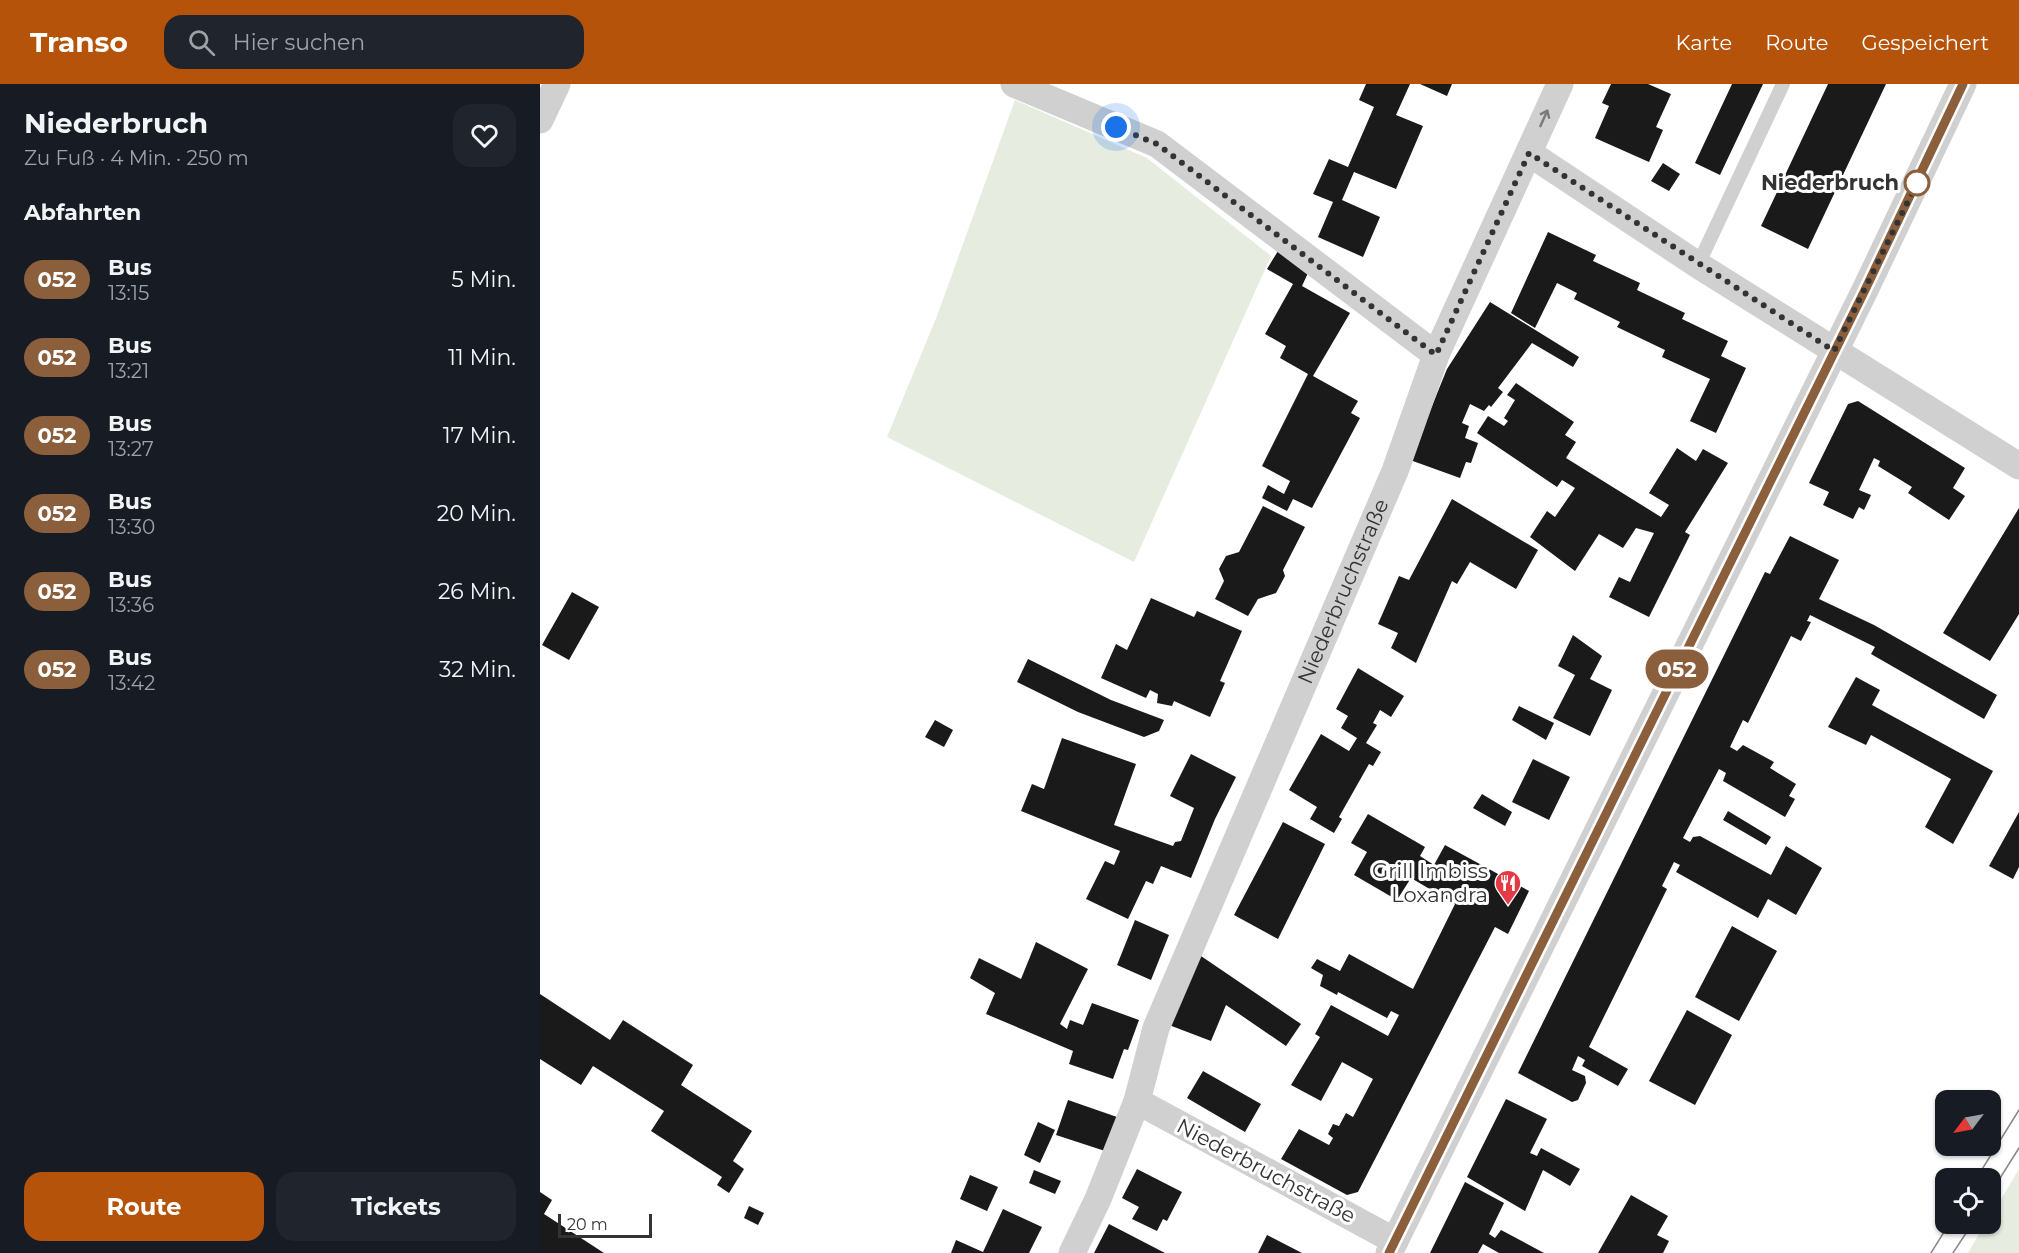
<!DOCTYPE html>
<html lang="de">
<meta charset="utf-8">
<style>
:root{--surface:#171b24;--page:#20242c;--text:#f1f3f6;--muted:#9ea1a6;--accent:#b45309}
body{margin:0;font-family:Montserrat,sans-serif;background:var(--page);color:var(--text);height:100vh;display:flex;flex-direction:column;font-size:22px;white-space:nowrap}
*{box-sizing:border-box;margin:0}
p{font-size:20px;color:var(--muted)}
.icon{flex:none;width:33px;height:33px;fill:none;stroke:currentColor;stroke-width:2;stroke-linecap:round;stroke-linejoin:round}
.map{position:relative;flex:1;overflow:hidden}
.panel{display:flex;flex-direction:column;background:var(--surface);width:540px}
.panel>*{flex:none}
.badge{padding:0 12px;border-radius:20px;font-size:21px;line-height:39px}
.needle{width:39px;rotate:238deg}
.controls{position:absolute;left:1395px;top:1006px;display:grid;gap:12px}
.controls a{display:grid;place-items:center;width:66px;height:66px;border-radius:12px;background:var(--surface);box-shadow:0 2px 4px #0004;font-size:30px}
.scale{position:absolute;left:18px;bottom:15px;width:94px;box-sizing:border-box;padding-left:6px;border:3px solid #333;border-top:0;font-size:16px;line-height:21px;white-space:nowrap;color:#333;-webkit-text-stroke:4px #fff;paint-order:stroke}
.you{position:absolute;width:30px;height:30px;margin:-15px;border:4px solid #fff;border-radius:50%;background:#1a73e8;box-shadow:0 0 0 9px #1a73e833}
.map>.badge{position:absolute;translate:-50% -50%;box-shadow:0 0 0 3px #fff}
h2{padding:0 24px;font-size:22px;line-height:54px}
.round{display:grid;place-items:center;flex:none;width:63px;height:63px;border-radius:18px;background:var(--page)}
.head{display:flex;align-items:center;justify-content:space-between;height:102px;padding:0 24px}
h1{font-size:28px;font-weight:700;line-height:45px}
.cta{display:flex;gap:12px;margin-top:auto;padding:12px 24px}
.cta a{flex:1;height:69px;border-radius:18px;background:var(--accent);color:#fff;font-size:24px;font-weight:700;line-height:69px;text-align:center}
.cta a+a{background:var(--page);color:var(--text)}
ul{padding:0;list-style:none}
li{display:flex;align-items:center;gap:18px;height:78px;padding:0 24px}
li div{flex:1}
li b{display:block;font-size:22px}
li em{font-style:normal}
li .badge{min-width:66px;font-weight:700;text-align:center}
header{display:flex;align-items:center;gap:36px;box-sizing:border-box;height:84px;padding:0 30px;background:var(--accent);color:#fff}
header strong{font-size:28px}
nav{display:flex;gap:33px;margin-inline-start:auto;font-size:21px}
.search{width:420px;height:54px;background:var(--page);display:flex;align-items:center;gap:15px;box-sizing:border-box;padding:0 21px;border-radius:18px;color:var(--muted);font-size:22px}
main{display:flex;flex:1;min-height:0}
.map>svg:first-child{display:block}
.green{fill:#e6ecdf}
.building{fill:#1a1a1a}
.lines{fill:none;stroke-linecap:round;stroke-linejoin:round}
.service{stroke:#d0d0d0;stroke-width:14}
.minor{stroke:#d0d0d0;stroke-width:27}
.tram{stroke:#888;stroke-width:1.5}
.oneway{stroke:#7a7a7a}
.line-casing{stroke:#fff;stroke-width:14}
.line{stroke:#8b5e3c;stroke-width:9}
.walk{stroke:#333;stroke-width:6;stroke-dasharray:0 10.8}
.stop-dot{fill:#fff;stroke:#8b5e3c;stroke-width:3}
.labels{text-anchor:middle;stroke-width:6;stroke-linejoin:round;paint-order:stroke}
.stop-label{font-size:21px;font-weight:bold;fill:#333;stroke:#fff;text-anchor:end}
.street-label{font-size:21px;fill:#333;stroke:#fff}
.poi-label{font-size:21px;fill:#333;stroke:#fff;text-anchor:end}
</style>
<header>
<strong>Transo</strong>
<div class="search"><svg class="icon" aria-label="search" viewBox="0 0 24 24"><circle cx="10" cy="10" r="6"/><path d="M15 15l6 6"/></svg>Hier suchen</div>
<nav><a>Karte</a><a>Route</a><a>Gespeichert</a></nav>
</header>
<main>
<section class="panel">
<div class="head"><div><h1>Niederbruch</h1><p>Zu Fuß · 4 Min. · 250 m</p></div><a class="round"><svg class="icon" aria-label="heart" viewBox="0 0 24 24"><path d="M12 20l-8-8c-3-5 5-10 8-4 3-6 11-1 8 4z"/></svg></a></div>
<h2>Abfahrten</h2>
<ul>
<li><span class="badge" style="background:#8b5e3c;color:#fff">052</span><div><b>Bus</b><p>13:15</p></div><em>5 Min.</em></li>
<li><span class="badge" style="background:#8b5e3c;color:#fff">052</span><div><b>Bus</b><p>13:21</p></div><em>11 Min.</em></li>
<li><span class="badge" style="background:#8b5e3c;color:#fff">052</span><div><b>Bus</b><p>13:27</p></div><em>17 Min.</em></li>
<li><span class="badge" style="background:#8b5e3c;color:#fff">052</span><div><b>Bus</b><p>13:30</p></div><em>20 Min.</em></li>
<li><span class="badge" style="background:#8b5e3c;color:#fff">052</span><div><b>Bus</b><p>13:36</p></div><em>26 Min.</em></li>
<li><span class="badge" style="background:#8b5e3c;color:#fff">052</span><div><b>Bus</b><p>13:42</p></div><em>32 Min.</em></li>
</ul>
<div class="cta"><a>Route</a><a>Tickets</a></div>
</section>
<div class="map">
<svg width="1479" height="1169" viewBox="0 0 1479 1169">
<rect width="100%" height="100%" fill="#fff"/>
<path class="green" d="M475 16 607 74 731 172 594 478 347 353 397 232Z
M1479 1085V1169H1428L1445 1140H1450L1451 1132Z"/>
<path class="building" d="M826 0H870L856 31 883 42 856 105 814 88 802 116 840 133 823 173 778 153 793 118 773 110 789 75 808 83 834 23 819 16Z
M880 0H912L907 12Z
M1071 0H1108L1131 10 1116 43 1123 46 1109 78 1055 54 1069 22 1062 19Z
M1192 0H1223L1180 91 1155 79Z
M1288 0H1346L1268 165 1221 142Z
M1123 79 1140 90 1129 107 1111 97Z
M1008 148 1056 171 1053 177 1100 199 1097 206 1145 229 1142 235 1188 257 1181 272 1206 284 1176 349 1150 337 1170 295 1122 273 1125 266 1077 243 1080 238 1034 215 1037 209 1017 199 995 244 971 229Z
M738 167 768 189 762 202 810 229 773 292 818 317 811 329 820 334 772 424 753 415 747 427 722 414 728 401 744 410 750 397 722 382 768 290 740 274 746 262 725 250 753 200 727 185Z
M950 218 1039 273 1033 283 992 259 958 304 963 308 951 323 949 321 944 327 930 320 922 339 929 342 925 354 938 359 931 379 926 378 920 394 870 376 907 285Z
M976 299 1034 338 1025 351 1036 358 1026 374 1121 433 1129 421 1109 409 1137 364 1156 377 1163 365 1188 379 1145 448 1150 451 1109 533 1069 513 1079 493 1090 498 1114 449 1096 444 1083 464 1059 450 1035 487 990 453 1007 427 1015 433 1035 404 1022 396 1017 403 937 349 948 332 964 342 968 337 964 334 975 316 967 311Z
M1318 317 1425 384 1413 404 1425 412 1409 436 1368 409 1372 403 1338 382 1340 377 1334 374 1319 406 1331 411 1324 426 1319 423 1313 435 1283 421 1289 408 1269 399 1308 320Z
M912 415 998 466 976 505 930 478 917 500 912 497 876 579 851 564 858 549 838 540 859 492 869 496Z
M723 422 765 443 743 486 745 492 736 509 718 515 708 532 675 515 684 497 679 485 686 472 699 468Z
M1479 424V530L1450 577 1403 549Z
M1250 452 1299 476 1279 515 1334 541 1457 611 1444 635 1331 570 1335 563 1270 531 1267 537 1271 538 1261 557 1251 552 1208 639 1203 636 1190 663 1197 667 1203 661 1234 678 1230 684 1256 700 1249 712 1255 715 1245 733 1183 697 1186 689 1179 685 1143 754 1150 758 1153 753 1160 752 1231 791 1246 762 1282 784 1256 831 1228 815 1218 834 1136 788 1140 781 1134 778 1122 802 1127 805 1049 963 1088 985 1078 1002 1042 982 1045 976 1038 972 1032 986 1045 992 1046 999 1038 1016 1032 1018 978 989 1225 488 1230 490Z
M32 508 59 523 29 576 2 561Z
M611 514 654 533 657 527 702 547 680 597 685 599 670 633 634 617 632 622 617 619 618 610 610 606 606 614 561 594 576 560 587 566Z
M1033 551 1062 572 1050 595 1072 606 1050 652 1013 634 1035 591 1018 582Z
M488 575 571 616 624 636 619 647 604 653 538 628 477 598Z
M818 584 864 612 851 633 840 626 833 639 837 641 826 659 841 668 833 682 829 680 799 733 802 735 794 749 770 735 777 723 749 706 781 650 809 667 817 654 801 644 808 632 796 625Z
M1316 593 1340 606 1332 621 1453 687 1413 760 1385 743 1411 695 1331 651 1326 661 1288 643Z
M979 622 1014 639 1006 656 972 636Z
M395 636 413 646 404 663 385 653Z
M522 654 596 680 574 741 633 762 635 758 641 757 654 724 630 712 651 670 696 693 675 735 651 794 621 782 613 800 606 797 588 835 546 815 565 777 574 781 580 767 481 727 492 700 504 705Z
M993 675 1030 693 1009 736 972 718Z
M942 710 972 728 965 742 933 724Z
M1188 727 1231 753 1226 761 1183 736Z
M1479 728V783L1473 795 1449 782Z
M828 730 885 763 880 772 894 781 905 761 989 807 968 850 955 843 818 1108 807 1111 741 1075 759 1045 789 1061 793 1054 788 1050 793 1040 799 1042 806 1029 813 1033 833 995 802 978 781 1017 751 1001 780 953 775 950 791 921 848 952 859 931 851 927 847 934 798 908 797 911 780 902 783 891 771 884 777 875 800 887 809 870 873 905 915 820 871 794 857 816 814 791 827 768 811 759Z
M743 738 785 760 738 855 694 831Z
M595 836 629 851 611 896 577 881Z
M1192 842 1237 867 1199 937 1155 913Z
M496 858 548 885 520 940 527 945 530 936 543 941 552 919 599 936 588 966 584 965 573 995 529 980 533 967 446 930 455 909 430 894 439 874 481 895Z
M658 870 761 940 746 962 686 921 671 957 629 941Z
M0 910 70 956 83 936 153 981 141 1001 212 1047 193 1077 204 1085 189 1109 177 1101 182 1093 111 1047 124 1027 53 982 41 1001 0 975Z
M1147 926 1192 951 1155 1021 1109 997Z
M663 987 721 1020 705 1048 647 1014Z
M966 1015 1007 1035 990 1069 997 1072 1001 1064 1040 1085 1030 1102 1003 1086 985 1127 927 1093Z
M528 1016 577 1033 565 1067 516 1051Z
M498 1038 515 1046 500 1079 484 1071Z
M597 1085 642 1108 627 1137 623 1135 617 1147 592 1135 599 1123 582 1114Z
M494 1086 521 1097 515 1110 489 1099Z
M430 1091 458 1103 447 1127 420 1115Z
M925 1098 964 1119 949 1150 955 1154 961 1146 1004 1169H959L943 1160 938 1169H890Z
M0 1108 12 1116 4 1130 64 1169H0Z
M1091 1111 1128 1132 1117 1151 1129 1157 1123 1169H1058Z
M209 1122 224 1129 218 1141 204 1134Z
M463 1125 502 1143 489 1169H411L416 1156 443 1168Z
M569 1140 625 1169H554Z
M727 1151 762 1169H718Z"/>
<g class="lines">
<path class="service" d="M1158 181 1243 0"/>
<g class="minor">
<path d="M474 0 617 60 896 271"/>
<path d="M0 36 17 0"/>
<path d="M989 69 1158 181 1479 382"/>
<path id="s1" d="M855 1157 597 1017 616 944 855 387 896 271 1020 0"/>
<path d="M532 1169 558 1115 597 1017"/>
<path d="M849 1169 1325 206 1423 0"/>
</g>
<path class="tram" d="M1436 1095 1479 1026
M1450 1110 1479 1064
M1391 1169 1409 1140
M1413 1169 1432 1140"/>
</g>
<defs><path id="oneway-shaft" d="M-6 0H5M1.5-3L5.5 0L1.5 3" fill="none" stroke-width="1.6" stroke-linecap="round" stroke-linejoin="round" transform="scale(1.5)"/></defs>
<use class="oneway" href="#oneway-shaft" transform="translate(1004 34) rotate(-66)"/>
<g class="lines">
<g class="line-casing">
<path id="line" d="M849 1169 1325 206 1423 0"/>
</g>
<use href="#line" class="line"/>
<path class="walk" d="M576 43 617 60 896 271 989 69 1294 267 1377 99"/>
</g>
<defs>
<g id="restaurant-pin" transform="scale(1.35)"><path d="M0 17L-7.5 6A9.5 9.5 0 1 1 7.5 6Z" fill="#e63946" stroke="#fff"/><path d="M-5-6h1v4h1v-4h1v4h1v-4h1v5L-1.5 .5V6h-2V.5L-5-1ZM5-6V6H3V1.5H1.5Q1.5-4 5-6Z" fill="#fff"/></g>
</defs>
<g fill-rule="evenodd">
<use href="#restaurant-pin" x="968" y="799"/>
</g>
<circle class="stop-dot" cx="1377" cy="99" r="12"/>
<g class="labels">
<g class="stop-label">
<text x="1359" y="106">Niederbruch</text>
</g>
<g class="street-label">
<text dy="7" stroke="none"><textPath href="#s1" startOffset="844">Niederbruchstraße</textPath></text>
<text transform="translate(726 1087) rotate(28)" y="7">Niederbruchstraße</text>
</g>
<g class="poi-label">
<text x="948" y="794">Grill Imbiss<tspan x="948" dy="24">Loxandra</tspan></text>
</g>
</g>
</svg>
<div class="controls">
<a><svg class="needle" viewBox="-14 -14 28 28"><path d="M0-13l5 13h-10z" fill="#e53935"/><path d="M0 13l5-13h-10z" fill="#9ea1a6"/></svg></a>
<a><svg class="icon" aria-label="locate" viewBox="0 0 24 24"><circle cx="12" cy="12" r="6"/><path d="M12 2v4M12 18v4M2 12h4M18 12h4"/></svg></a>
</div>
<div class="scale">20 m</div>
<div class="you" style="left:576px;top:43px"></div>
<b class="badge" style="left:1137px;top:585px;background:#8b5e3c;color:#fff">052</b>
</div>
</main>
